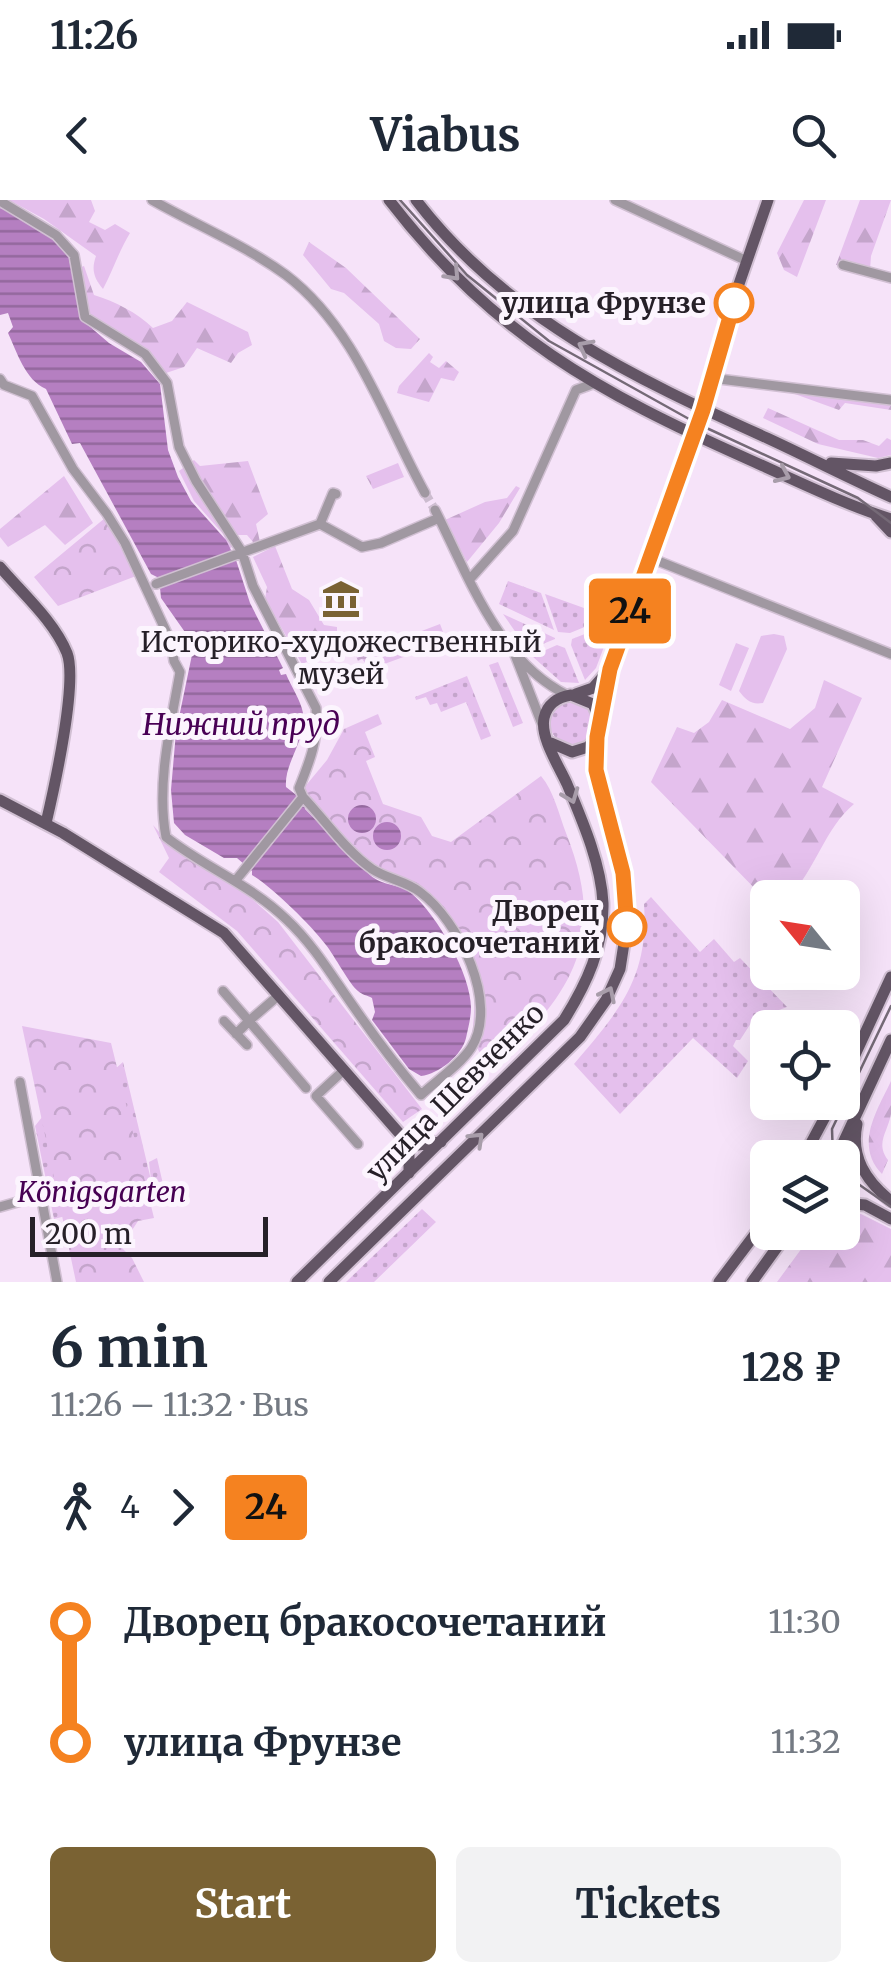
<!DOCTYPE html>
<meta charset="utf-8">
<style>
:root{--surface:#fff;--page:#f2f2f3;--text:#1f2937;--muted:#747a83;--accent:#7a6233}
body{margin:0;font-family:Merriweather,serif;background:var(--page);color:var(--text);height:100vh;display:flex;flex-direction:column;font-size:38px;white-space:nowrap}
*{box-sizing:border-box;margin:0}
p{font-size:32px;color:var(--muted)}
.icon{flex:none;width:55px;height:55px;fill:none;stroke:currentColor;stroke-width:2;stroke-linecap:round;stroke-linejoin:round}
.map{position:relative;height:1082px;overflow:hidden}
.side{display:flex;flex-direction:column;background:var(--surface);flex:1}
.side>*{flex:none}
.badge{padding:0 20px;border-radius:8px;font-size:35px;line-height:65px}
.needle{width:65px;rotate:300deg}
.tools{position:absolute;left:750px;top:680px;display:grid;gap:20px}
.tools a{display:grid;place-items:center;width:110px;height:110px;border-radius:15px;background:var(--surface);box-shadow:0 10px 40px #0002;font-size:50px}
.scale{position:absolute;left:30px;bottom:25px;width:238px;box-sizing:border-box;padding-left:10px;border:5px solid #262028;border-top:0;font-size:28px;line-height:35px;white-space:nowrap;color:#262028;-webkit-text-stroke:8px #fcf5fe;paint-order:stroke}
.map>.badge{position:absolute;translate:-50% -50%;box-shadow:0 0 0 5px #fff}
.legs{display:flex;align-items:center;gap:15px;height:110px;padding:0 50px;font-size:32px}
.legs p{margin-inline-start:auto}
.head{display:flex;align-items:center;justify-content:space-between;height:170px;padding:0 50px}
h1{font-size:55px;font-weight:700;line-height:75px}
.button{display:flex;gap:20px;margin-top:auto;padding:20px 50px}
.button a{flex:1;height:115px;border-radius:15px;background:var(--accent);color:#fff;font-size:40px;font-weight:700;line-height:115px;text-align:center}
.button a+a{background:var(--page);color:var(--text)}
ul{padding:0 50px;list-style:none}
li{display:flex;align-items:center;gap:35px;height:120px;font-size:38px}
li i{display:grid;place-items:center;width:15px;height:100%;margin:0 12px;background:currentColor}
li i::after{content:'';width:25px;height:25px;margin:-12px;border:8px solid;border-radius:50%;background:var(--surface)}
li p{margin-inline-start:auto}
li:first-child i{background:linear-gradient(#0000 50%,currentColor 0)}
li:last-child i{background:linear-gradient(currentColor 50%,#0000 0)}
.status{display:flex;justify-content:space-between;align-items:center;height:70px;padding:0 50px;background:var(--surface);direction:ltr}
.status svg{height:28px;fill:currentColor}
header{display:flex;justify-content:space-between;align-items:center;height:130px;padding:0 50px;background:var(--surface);font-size:45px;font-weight:700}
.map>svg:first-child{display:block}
.grass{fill:url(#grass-dots)}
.forest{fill:url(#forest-firs)}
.park{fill:url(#park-crowns)}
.pitch{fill:#e5c0ed}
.water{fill:url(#water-rules)}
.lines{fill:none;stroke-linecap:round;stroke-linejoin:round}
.minor-tunnel{stroke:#ccbccf;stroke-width:9;stroke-dasharray:9 4.5;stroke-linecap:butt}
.minor-casing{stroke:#d1c0d3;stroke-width:12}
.major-casing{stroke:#d1c0d3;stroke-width:15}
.minor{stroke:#a098a1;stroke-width:9}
.major{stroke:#635565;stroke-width:11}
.tram{stroke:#756a77;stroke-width:2.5}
.oneway{stroke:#a89daa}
.line-1-casing{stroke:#fff;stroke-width:22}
.line-1{stroke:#f58220;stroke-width:15}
.stop-1-dot{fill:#fff;stroke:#f58220;stroke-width:5}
.labels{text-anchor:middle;stroke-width:10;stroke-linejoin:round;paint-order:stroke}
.stop-label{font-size:28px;font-weight:bold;fill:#262028;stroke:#fcf5fe;text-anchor:end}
.poi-label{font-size:28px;fill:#262028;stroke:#fcf5fe}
.street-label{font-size:28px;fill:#262028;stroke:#fcf5fe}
.park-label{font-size:28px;font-style:italic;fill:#470053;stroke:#fcf5fe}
.water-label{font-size:30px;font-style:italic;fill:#490055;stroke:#fcf5fe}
</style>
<div class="status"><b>11:26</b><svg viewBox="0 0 49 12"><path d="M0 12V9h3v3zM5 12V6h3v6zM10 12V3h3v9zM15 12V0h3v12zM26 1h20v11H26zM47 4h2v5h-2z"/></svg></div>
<header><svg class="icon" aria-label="back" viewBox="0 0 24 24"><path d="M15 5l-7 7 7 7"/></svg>Viabus<svg class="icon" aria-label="search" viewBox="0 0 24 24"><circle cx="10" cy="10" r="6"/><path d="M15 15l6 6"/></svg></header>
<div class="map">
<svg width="891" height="1082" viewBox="0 0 891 1082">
<defs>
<pattern id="grass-dots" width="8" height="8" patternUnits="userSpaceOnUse" patternTransform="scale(2.5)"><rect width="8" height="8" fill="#e5c0ed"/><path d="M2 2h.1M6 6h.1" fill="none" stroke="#c4a5cb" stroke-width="1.8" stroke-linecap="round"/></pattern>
<pattern id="forest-firs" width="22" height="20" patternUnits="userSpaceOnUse" patternTransform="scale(2.5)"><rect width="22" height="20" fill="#e5c0ed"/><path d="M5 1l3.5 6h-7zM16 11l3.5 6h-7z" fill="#c4a5cb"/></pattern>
<pattern id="park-crowns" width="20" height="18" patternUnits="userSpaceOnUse" patternTransform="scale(2.5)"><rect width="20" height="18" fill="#e5c0ed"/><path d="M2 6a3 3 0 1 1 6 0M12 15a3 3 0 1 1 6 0" fill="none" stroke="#c4a5cb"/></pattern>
<pattern id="water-rules" width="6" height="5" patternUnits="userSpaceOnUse" patternTransform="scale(2.5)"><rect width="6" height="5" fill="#b57fc1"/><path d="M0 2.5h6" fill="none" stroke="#93689d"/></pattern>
</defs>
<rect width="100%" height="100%" fill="#f6e3f9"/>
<path class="grass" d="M508 381 541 393 554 430 499 404Z
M545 394 609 417 570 433 558 432Z
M503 414 555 438V439L528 450Z
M613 423 596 468 585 480 571 445 572 439Z
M557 445 565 448 579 483 561 482 532 456Z
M498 462 523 523 513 527 489 465Z
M467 476 491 536 481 540 466 502 441 512 437 503 430 505 426 497 416 500 415 497Z
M550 523a22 22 0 1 1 44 0a22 22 0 1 1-44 0Z
M651 697 700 752 714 739 734 762 740 758 787 807 753 820 740 840H736L733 846 748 861 737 878 693 838 620 914 574 864C619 811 649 778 644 704Z
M123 862 151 980 149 962 157 958 163 984 153 988 154 993 54 1019 35 926 46 912 82 898Z
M422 1009 436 1022 374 1082H346Z"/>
<path class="forest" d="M9 0H91L95 11 89 22 105 30 115 24 130 33C119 51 113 70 103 89 94 78 91 70 96 56L44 19Z
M804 0H826L797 77 784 70 777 53Z
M860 0H891L871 56 870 70 836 65Z
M309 42 346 68 420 139 411 149 396 148 384 141 379 124 344 93 331 89 303 55Z
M84 66 94 95C116 102 136 112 153 128L172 121 187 102 248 132 252 145 238 153 231 163 197 148 184 167 166 173 89 117 79 68Z
M429 153 433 157 430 162 439 168 446 161 459 172 454 181 441 178 429 202 397 193 399 186Z
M781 189 891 203V210L845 203 839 210Z
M768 208 839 240H863L879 246 887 238 891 240V255L878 258 818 244 763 218Z
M194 260 200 266 248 261 268 314 256 324 260 342H253L247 335H234L232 347 229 349 223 334 194 301 179 271Z
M64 276 93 323 65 345 45 325 8 347 0 337V329Z
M516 286 520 288 499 323 467 362 445 320 485 302 507 298Z
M275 346 292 389 309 400 324 425 337 427V449L302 464 265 399 267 387 253 357Z
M824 480 862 498 822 587 854 604C825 628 816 669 789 697L768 698 767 701 651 582 677 527 694 533 709 522 722 500 790 529 815 508Z
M891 881C891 891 891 904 891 914 888 932 875 943 888 960L882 974C854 945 877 911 891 881Z
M843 1013 861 1014 891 1029V1082H777L813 1033 842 1032Z"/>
<path class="park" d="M398 263 404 277 373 289 366 276Z
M105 318 136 376 58 406 34 377Z
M440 424 445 437 442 443 376 467 374 462 367 465 362 459 358 461 356 456Z
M378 514 382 524 365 532 375 557 366 561 383 604 421 617 432 636 451 642 541 576C554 591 559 615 566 633 600 719 586 773 523 838L512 833 482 856 472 840 475 799 470 774 461 750 434 707 410 689 371 671 298 595 327 560 344 529Z
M153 625 174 649 242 690 278 722 422 909 403 922 237 731 159 672 169 658Z
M22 826 111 843 154 1018 138 1021 121 1047 132 1058 144 1082H76Z"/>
<path class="pitch" d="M774 434 784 436 787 449 763 503C751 505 746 500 739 491L761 436Z
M736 443 749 448 731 491 719 485Z"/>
<path class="water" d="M0 8 31 20 68 54 81 119 109 143 141 162 160 184 168 250 178 277 191 301 226 340 236 360 250 403 283 468 279 470 281 475 286 474C291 486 301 501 303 513 307 540 284 562 286 587L304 601 305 609C326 630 347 654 370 675 382 686 400 684 411 693 437 715 471 774 471 808 471 817 468 829 466 838 462 855 439 874 421 876L409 869 372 820 375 812 372 798C367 795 362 795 358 791 350 785 334 755 326 745 310 724 273 688 252 675V671L237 658H224L185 635 174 623 171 590 176 532 194 445 161 398 159 378 151 374 80 243 72 244 46 189C25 180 17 152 8 133L13 127 8 113 0 115Z
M348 619a14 14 0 1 1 28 0a14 14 0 1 1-28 0Z
M373 636a14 14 0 1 1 28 0a14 14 0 1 1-28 0Z"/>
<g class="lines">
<path class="minor-tunnel" d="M425 293 435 310"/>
<g class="minor-casing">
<path id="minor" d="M152 0C196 25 245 45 286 75 356 128 384 219 425 293
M615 0 747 61
M0 1 56 35 74 55 85 117 145 154 167 183 179 247 196 281 242 352 253 386 316 508C319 538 310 561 299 588L303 597C325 620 346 651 372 669 387 679 406 681 420 692 458 720 500 803 471 848 459 866 437 880 421 895 398 868 376 839 356 810 333 778 315 746 286 719 251 685 204 667 166 637 156 584 171 524 180 472L174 461 171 442 125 343 107 314 73 269 32 196 4 185 0 179
M843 65 891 78
M711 178 891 200
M336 294 333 293 320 324 362 347 381 343 439 318
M435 310C468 375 498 461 567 495
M648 357 891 454
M470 379 513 331 576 190 595 183
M156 384 320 324
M515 455 542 524
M236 680 303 597
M223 791 249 821 279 795
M224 821 247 845
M236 834 249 821 306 888
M344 870 316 896 358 944
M20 882 57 1082
M0 1007 42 995"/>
</g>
<g class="major-casing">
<path id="major" d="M389 0C492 134 599 193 750 260 797 281 843 304 891 319
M416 0C505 117 636 179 767 238 808 257 849 278 891 297
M831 263 876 266 891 263
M876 316 891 332
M0 367C23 394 54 421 67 453 78 482 54 589 46 623
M576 494 593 488 608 471
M551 543 572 552 588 547 597 537
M0 600 63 633 224 733 406 941 409 953V973
M842 883 891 777
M857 924C850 957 866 981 891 1001
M406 941 418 945 441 942
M803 958 833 902
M836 958 891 840
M842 1003 865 1005 891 1019
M297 1082 564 820C587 783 604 747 603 703 601 663 582 620 567 584 559 566 540 538 544 518 547 504 558 497 571 495L593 504 600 520
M329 1082 580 837 606 800 620 769 627 724 623 673 595 570 597 537 610 469 703 210 739 84 768 0
M719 1082 768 1017
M752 1082 788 1032"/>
</g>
<use href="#minor" class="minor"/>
<use href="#major" class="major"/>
<path class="tram" d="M400 0 467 75 549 141 698 224 858 298 891 323
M833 958 832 929 891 806
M842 968 854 981 891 1007"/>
</g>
<defs><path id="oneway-chevron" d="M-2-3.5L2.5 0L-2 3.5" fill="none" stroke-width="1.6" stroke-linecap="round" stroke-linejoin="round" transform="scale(2.5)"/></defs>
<g class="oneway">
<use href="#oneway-chevron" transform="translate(453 74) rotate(47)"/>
<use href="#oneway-chevron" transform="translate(585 147) rotate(-152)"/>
<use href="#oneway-chevron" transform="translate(783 275) rotate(24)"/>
<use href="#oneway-chevron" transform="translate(571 596) rotate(69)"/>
<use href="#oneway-chevron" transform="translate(608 794) rotate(-64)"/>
<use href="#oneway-chevron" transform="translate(477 939) rotate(-44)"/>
</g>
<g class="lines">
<g class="line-1-casing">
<path id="line-1" d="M627 727 623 673 596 570 597 537 610 469 703 210 734 103"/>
</g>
<use href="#line-1" class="line-1"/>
</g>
<defs>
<g id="museum-bare" transform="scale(3)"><path d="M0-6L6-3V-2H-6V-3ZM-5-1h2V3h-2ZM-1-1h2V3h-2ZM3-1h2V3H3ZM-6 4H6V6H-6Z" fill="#7a6233" stroke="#fcf5fe" stroke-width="2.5" paint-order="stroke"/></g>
</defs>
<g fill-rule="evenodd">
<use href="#museum-bare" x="341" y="399"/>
</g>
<g class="stop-1-dot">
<circle cx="734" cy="103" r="18"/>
<circle cx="627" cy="727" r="18"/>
</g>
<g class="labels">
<g class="stop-label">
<text x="706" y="113">улица Фрунзе</text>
<text x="600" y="721">Дворец<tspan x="600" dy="32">бракосочетаний</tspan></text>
</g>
<g class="poi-label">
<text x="341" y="452">Историко-художественный<tspan x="341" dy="32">музей</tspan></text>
</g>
<g class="street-label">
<text transform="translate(455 892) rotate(-45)" y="10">улица Шевченко</text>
</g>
<g class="park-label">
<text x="102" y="1002">Königsgarten</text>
</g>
<g class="water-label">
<text x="241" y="535">Нижний пруд</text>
</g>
</g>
</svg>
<div class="tools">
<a><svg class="needle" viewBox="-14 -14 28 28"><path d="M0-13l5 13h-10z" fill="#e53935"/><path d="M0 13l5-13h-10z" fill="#747a83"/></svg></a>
<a><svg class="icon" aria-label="locate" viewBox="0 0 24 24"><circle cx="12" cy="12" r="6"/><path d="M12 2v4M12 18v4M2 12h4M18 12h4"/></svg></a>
<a><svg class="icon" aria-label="layers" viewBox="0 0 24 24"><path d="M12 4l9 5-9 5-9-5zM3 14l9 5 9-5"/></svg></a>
</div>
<div class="scale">200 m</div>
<b class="badge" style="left:630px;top:411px;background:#f58220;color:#111">24</b>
</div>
<section class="side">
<div class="head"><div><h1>6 min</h1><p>11:26 – 11:32 · Bus</p></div><b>128 ₽</b></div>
<div class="legs"><svg class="icon" aria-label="walk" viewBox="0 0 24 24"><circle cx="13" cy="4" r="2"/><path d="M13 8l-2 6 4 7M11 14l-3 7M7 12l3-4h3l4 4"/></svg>4<svg class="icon" aria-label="forward" viewBox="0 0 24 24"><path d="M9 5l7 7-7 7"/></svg><b class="badge" style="background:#f58220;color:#111">24</b></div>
<ul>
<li><i style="color:#f58220"></i><b>Дворец бракосочетаний</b><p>11:30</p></li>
<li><i style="color:#f58220"></i><b>улица Фрунзе</b><p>11:32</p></li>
</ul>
<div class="button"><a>Start</a><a>Tickets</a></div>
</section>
